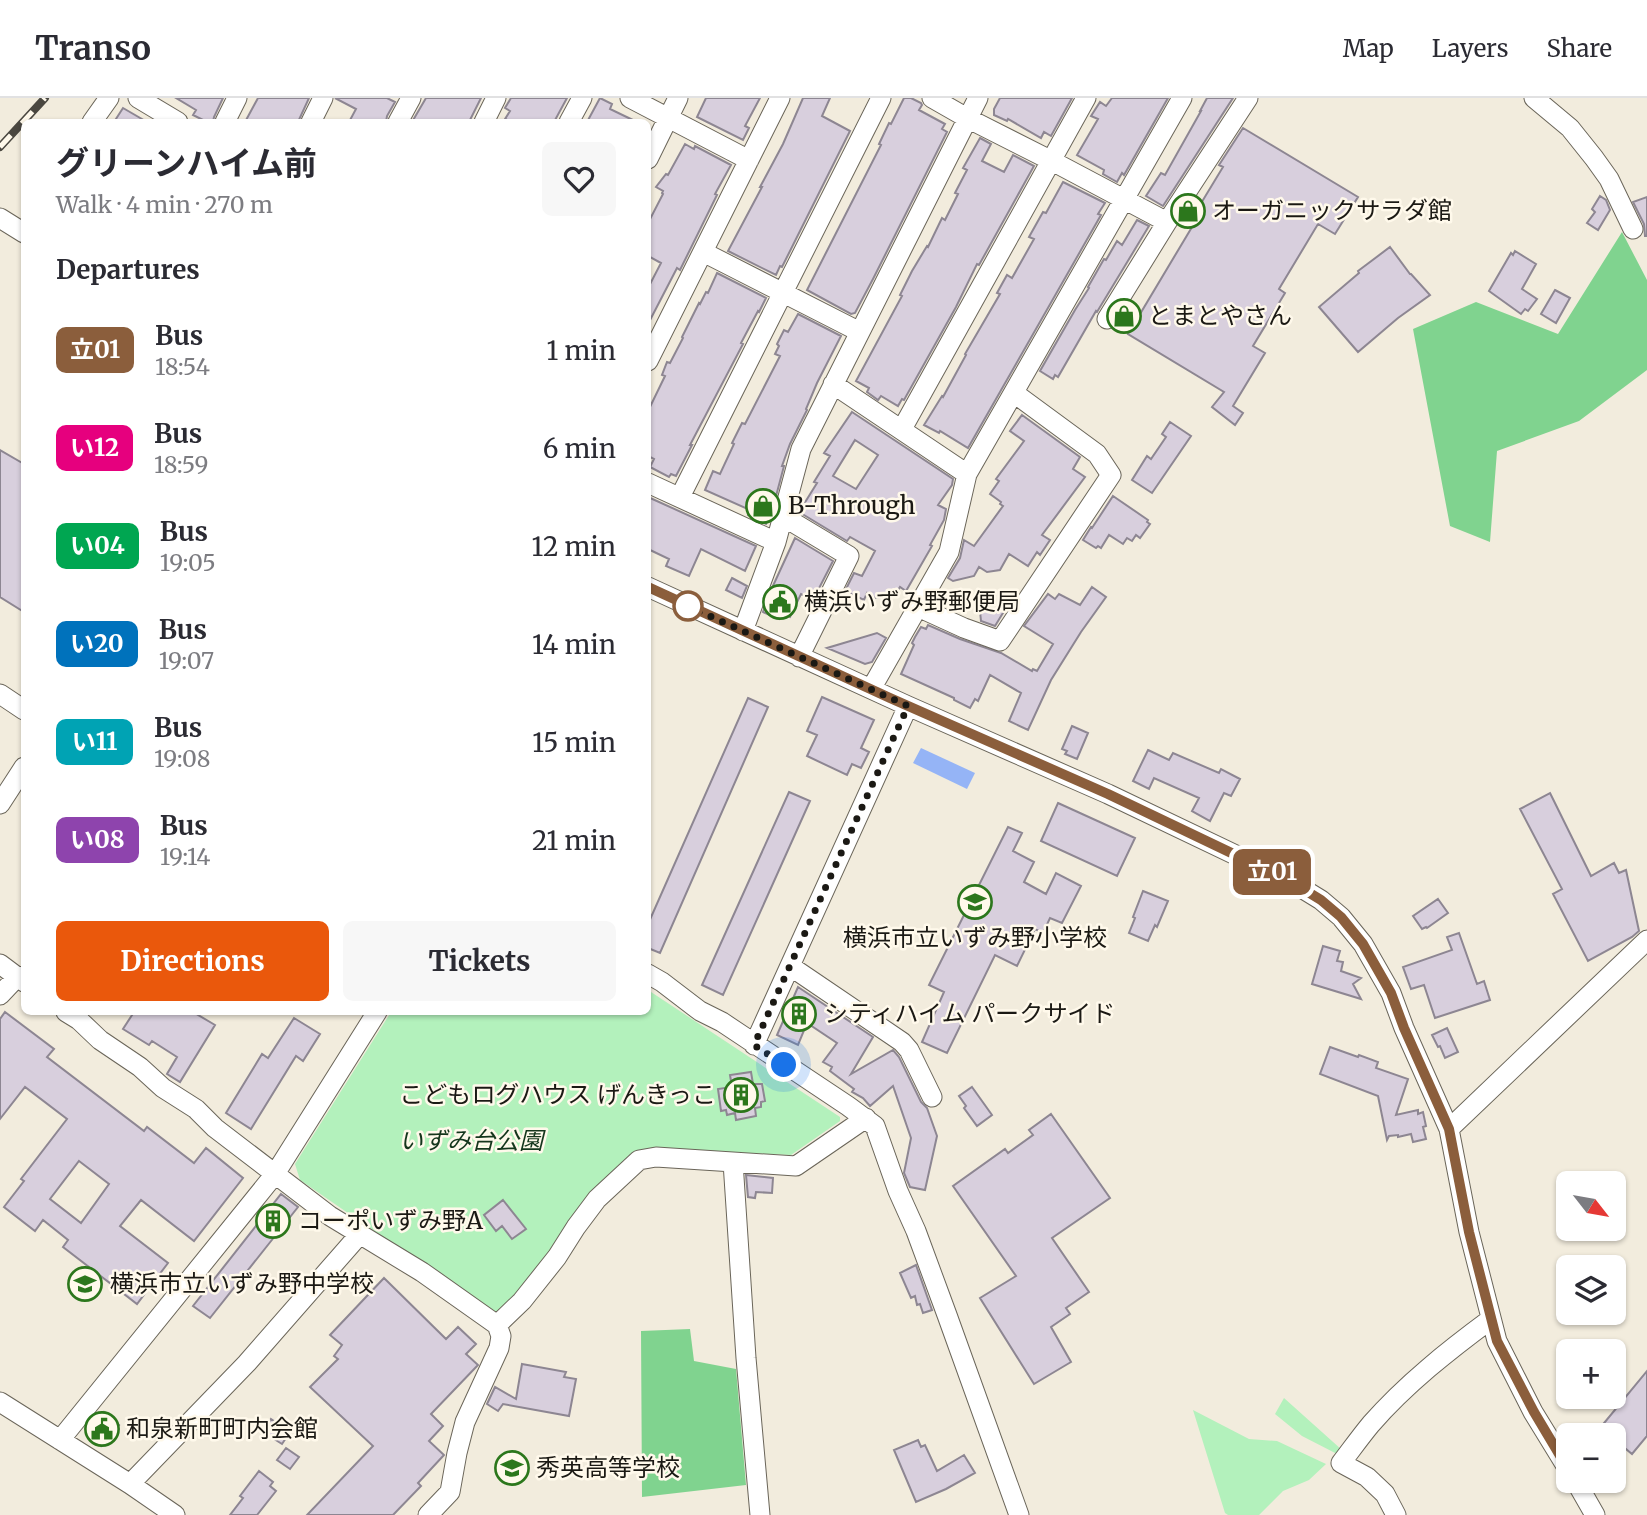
<!DOCTYPE html>
<meta charset="utf-8">
<style>
:root{--surface:#fff;--page:#f7f7f7;--text:#2b2b33;--muted:#7c7c81;--line:#e1e1e2;--accent:#ea580c}
body{margin:0;font-family:Merriweather,"Noto Sans JP",serif;background:var(--page);color:var(--text);height:100vh;display:flex;flex-direction:column;font-size:26px;white-space:nowrap}
*{box-sizing:border-box;margin:0}
p{font-size:23px;color:var(--muted)}
.icon{flex:none;width:38px;height:38px;fill:none;stroke:currentColor;stroke-width:2;stroke-linecap:round;stroke-linejoin:round}
.map{position:relative;flex:1;overflow:hidden}
.panel{position:absolute;left:21px;top:21px;width:630px;height:896px;display:flex;flex-direction:column;background:var(--surface);border-radius:10px;box-shadow:0 2px 5px #0004}
.panel>*{flex:none}
.badge{padding:0 14px;border-radius:10px;font-size:24px;line-height:46px}
.needle{width:46px;rotate:121deg}
.buttons{position:absolute;left:1556px;top:1073px;display:grid;gap:14px}
.buttons a{display:grid;place-items:center;width:70px;height:70px;border-radius:10px;background:var(--surface);box-shadow:0 2px 5px #0004;font-size:35px}
.you{position:absolute;width:35px;height:35px;margin:-18px;border:5px solid #fff;border-radius:50%;background:#1a73e8;box-shadow:0 0 0 10px #1a73e833}
.map>.badge{position:absolute;translate:-50% -50%;box-shadow:0 0 0 4px #fff}
h2{padding:0 35px;font-size:26px;line-height:63px}
.round{display:grid;place-items:center;flex:none;width:74px;height:74px;border-radius:10px;background:var(--page)}
.summary{display:flex;align-items:center;justify-content:space-between;height:119px;padding:0 35px}
h1{font-size:33px;font-weight:700;line-height:52px}
.cta{display:flex;gap:14px;margin-top:auto;padding:14px 35px}
.cta a{flex:1;height:80px;border-radius:10px;background:var(--accent);color:#fff;font-size:28px;font-weight:700;line-height:80px;text-align:center}
.cta a+a{background:var(--page);color:var(--text)}
ul{padding:0;list-style:none}
li{display:flex;align-items:center;gap:21px;height:98px;padding:0 35px}
li div{flex:1}
li b{display:block;font-size:26px}
li em{font-style:normal}
li .badge{min-width:77px;font-weight:700;text-align:center}
header{display:flex;align-items:center;gap:42px;box-sizing:border-box;height:98px;padding:0 35px;background:var(--surface);border-bottom:2px solid var(--line)}
header strong{font-size:33px}
nav{display:flex;gap:38px;margin-inline-start:auto;font-size:24px}
.map>svg:first-child{display:block}
.green{fill:#b3f1bc}
.forest{fill:#80d38f}
.water{fill:#95b4f6}
.building{fill:#d8cfdd;stroke:#8d8692;stroke-width:2;fill-rule:evenodd}
.lines{fill:none;stroke-linecap:round;stroke-linejoin:round}
.minor-casing{stroke:#6a6559;stroke-width:21}
.minor{stroke:#fff;stroke-width:19}
.rail-casing{stroke:#4a4740;stroke-width:8}
.rail{stroke:#fff9eb;stroke-width:5;stroke-dasharray:16;stroke-linecap:butt}
.line-casing{stroke:#fff;stroke-width:16}
.line{stroke:#8b5e3c;stroke-width:10}
.walk{stroke:#1b1914;stroke-width:7;stroke-dasharray:0 12.6}
.stop-dot{fill:#fff;stroke:#8b5e3c;stroke-width:3.5}
.labels{text-anchor:middle;stroke-width:5;stroke-linejoin:round;paint-order:stroke}
.poi-label{font-size:24px;fill:#1b1914;stroke:#fff9eb;text-anchor:start}
.park-label{font-size:24px;font-style:italic;fill:#14361c;stroke:#fff9eb}
</style>
<header>
<strong>Transo</strong>
<nav><a>Map</a><a>Layers</a><a>Share</a></nav>
</header>
<div class="map">
<svg width="1647" height="1417" viewBox="0 0 1647 1417">
<rect width="100%" height="100%" fill="#f2ecdd"/>
<path class="green" d="M648 892 840 1019V1023L791 1057 655 1051 543 1166 505 1211 496 1217 300 1082 295 1066 391 914H648Z
M1284 1300 1342 1352 1339 1357 1302 1338 1275 1316Z
M1193 1312 1249 1341 1277 1343 1326 1366 1309 1382 1283 1393 1259 1417H1228L1225 1415Z"/>
<path class="forest" d="M1622 134 1647 182V272L1579 323 1497 353 1490 444 1450 428 1413 231 1476 204 1558 236Z
M690 1231 694 1263 736 1271 746 1387 642 1399 641 1233Z"/>
<path class="water" d="M921 650 975 675 967 691 913 665Z"/>
<path class="building" d="M176 0H223L214 19 213 24H207L193 17 196 12Z
M258 0H309L298 24H245Z
M335 0H387L395 4 387 18 386 24H349L356 11Z
M426 0H481L469 24H412Z
M511 0H567L554 24H512L505 21 510 13 505 10Z
M600 0 612 6 610 11 637 24H587Z
M706 0H760L745 28 749 30 743 42 697 19Z
M803 0H830L822 18 850 33 782 169 780 168 776 177 728 153 762 89H760L783 46Z
M904 0H911L921 5 922 7 919 12 945 26 942 31 947 34 873 181 855 215 851 216 807 192 881 47 879 46 889 25 891 26Z
M1000 0H1072L1051 38 1044 34 1041 40 1008 21 1007 23 994 17V11Z
M1112 0H1168L1124 77 1122 75 1117 84 1103 76 1104 72 1077 57 1098 21 1091 18 1100 4 1106 8Z
M1207 0H1233L1163 108 1146 98 1161 75 1165 77 1201 13H1200Z
M123 10 147 24H114Z
M1243 30 1358 99 1335 136 1318 126 1279 191 1285 195 1253 248 1265 255 1233 308 1243 315 1235 327 1212 309 1224 294 1128 236 1129 234 1118 227 1129 209 1140 216 1192 129 1183 123 1194 104 1200 107 1223 69 1219 67Z
M980 40 991 46 982 63 1004 74 1013 57 1034 68 979 167 977 166 956 209 904 302 902 301 898 308 881 298 878 302 867 294 869 290 856 283 902 198 900 197 912 173 927 148 928 149 942 120 945 122 958 96 955 95 967 72 963 70Z
M685 46 694 51 695 48 731 67 715 96 717 97 680 172 677 170 648 226V190L661 165 648 158V125L663 96 662 95 663 93 656 89 666 76 668 77Z
M1063 84 1105 105 1098 116 1101 117 968 350 940 333 939 335 924 327 942 298 943 299 966 257 965 256 1000 196 997 195 1007 177 1012 180 1034 141 1029 139 1043 114 1046 115Z
M1600 98 1606 102 1610 112 1598 132 1587 125 1595 114 1592 111Z
M1647 99V138H1645L1644 126 1633 104Z
M1137 122 1149 128 1097 214 1096 213 1058 279 1055 277 1053 281 1040 273 1075 212 1089 190 1088 189 1104 161 1106 162 1117 143 1122 147Z
M1390 149 1410 176H1411L1430 197 1398 220 1358 254 1319 209 1359 175 1358 173Z
M1515 153 1536 166 1522 191 1537 201 1528 213 1525 211 1521 216 1489 193 1511 155 1513 157Z
M717 175 766 200 759 214 758 213 741 245 743 246 690 347H692L676 378 671 376 669 379 650 369 654 361 648 358V313L665 278 662 277 667 264 670 265 683 240 682 239 699 205 700 206 706 194 708 195Z
M1555 192 1570 200 1556 225 1541 216Z
M798 216 841 238 817 285 806 311 807 312 790 346 782 368H784L771 417 766 426 748 417 750 412 705 392 713 373 720 376 734 346 732 345 742 325 745 326 780 258 775 256 779 248 777 246 784 232 788 234Z
M852 314 953 381 952 387 938 407 946 411 944 422 930 447 932 448 906 493 900 489 895 497 875 500 867 495 864 502 845 493 854 475 862 478 875 453 850 439 847 443 799 414 817 385 814 384 830 358 824 355ZM855 342 878 357 856 391 833 378Z
M1022 317 1080 359 1073 371 1085 379 1042 437 1050 442 1040 457 1037 454 1028 468 1009 456 1000 472 987 474 979 469 974 478 953 483 948 480 960 460 964 442 974 448 1003 408 1000 406 1001 404 990 396 999 383 996 381 1024 343 1010 333Z
M1170 324 1191 338 1152 395 1132 382 1147 358 1151 361 1166 339 1162 336Z
M0 352 24 366V514L0 499Z
M1113 398 1148 422 1147 424 1150 426 1140 440 1136 437 1132 443 1127 440 1123 446 1109 437 1101 450 1098 448 1096 450 1083 442 1091 429 1092 430Z
M648 399 756 448 745 473 701 451 689 478 666 468 669 461 648 451Z
M795 440 833 463 813 502 801 496 790 519 782 515 779 521 763 514 772 490Z
M732 480 747 488 742 500 726 492Z
M1092 489 1106 499 1081 534 1051 582 1028 632 1009 623 1021 595 990 577 978 603 975 601 970 610 954 602V600L901 576 914 547 912 545 915 539 921 529 926 531 928 527 960 541 1001 555 1032 573 1033 571 1037 573 1053 546 1024 528 1048 496 1055 501 1059 496 1080 507Z
M1006 510 995 528 981 523 980 513Z
M877 535 886 540 872 564 865 566 827 550Z
M822 599 874 622 861 650 869 654 861 670 852 666 847 677 807 658 817 637 807 633Z
M748 600 768 609 660 855 648 850V826Z
M1072 628 1088 635 1077 661 1065 656 1067 653 1062 651Z
M1148 652 1169 662 1173 655 1219 675 1221 671 1240 681 1231 698 1224 695 1210 723 1192 713 1199 700 1154 680 1149 691 1133 683Z
M789 694 810 703 723 897 702 887Z
M1550 695 1591 778 1614 765 1619 775 1626 772 1639 833 1632 839 1588 863 1553 796 1562 791 1520 711Z
M1058 705 1135 740 1117 778 1041 743Z
M1008 729 1022 735 1013 753 1034 764 1024 784 1046 796 1056 775 1081 788 1062 825 1050 820 1043 835 1035 831 1017 868 995 857 947 955 922 944 944 894 929 887Z
M1143 793 1168 803 1157 829 1155 827 1148 843 1129 835 1135 820 1133 819Z
M1438 801 1448 815 1427 830 1426 829 1422 831 1413 818Z
M1459 835 1477 886 1484 883 1490 902 1435 920 1424 887 1411 891 1403 869 1452 852 1447 839Z
M1323 848 1340 853 1337 863 1343 864 1341 873 1361 880 1353 886 1361 901 1312 886Z
M798 889 873 939 851 976 893 952 899 959 921 1004 927 1010 937 1038 925 1092 910 1089 904 1075 911 1040 893 988 870 1008 863 1000 852 994 854 991 830 973 832 969 823 964 837 945 807 925 798 947 777 937Z
M5 914 54 951 47 959 144 1033 147 1029 194 1065 206 1050 243 1080 194 1143 141 1102 120 1128 168 1165 137 1206 63 1149 68 1142 43 1122 35 1133 4 1109 24 1083 21 1081 67 1021 25 989 0 1021V921ZM79 1063 109 1086 81 1125 50 1101Z
M134 914H193L215 927 180 984 167 976 177 959 152 943 149 947 123 931Z
M294 920 320 936 303 963 296 958 251 1031 226 1015 262 956 268 960Z
M1447 930 1458 954 1445 960 1440 948 1438 949 1432 937Z
M1330 949 1358 959 1359 957 1378 964 1376 970 1408 981 1396 1017 1418 1012V1016L1423 1014 1426 1028 1423 1029 1426 1041 1413 1044 1411 1036 1398 1039V1037L1389 1038 1387 1042 1378 998 1320 976Z
M751 974 753 986H762L765 1003 761 1004V1009L755 1010 756 1018 736 1022 735 1015 727 1017 726 1012 721 1013 718 991 732 989 730 977Z
M972 989 992 1017 977 1028 964 1010 966 1008 959 998Z
M1051 1016 1110 1100 1052 1140 1089 1194 1066 1210 1070 1216 1051 1229 1071 1264 1034 1286 980 1200 1016 1178 953 1088 1005 1051 1008 1055 1033 1037 1029 1032Z
M746 1077 773 1080 772 1095 756 1094 755 1100 748 1099Z
M281 1096 298 1109 210 1220 193 1208Z
M503 1102 526 1131 512 1141 502 1128 496 1133 484 1117Z
M916 1167 932 1212 923 1215 920 1206 917 1207 915 1198 911 1200 900 1175Z
M384 1180 446 1241 458 1229 476 1246 466 1256 478 1267 431 1316 443 1328 429 1343 444 1357 418 1385 421 1388 393 1417H307L373 1348 310 1289 338 1261 334 1258 342 1247 330 1237Z
M522 1266 566 1274 564 1279 576 1281 569 1318 503 1306 498 1313 487 1306 495 1289 516 1301Z
M1647 1273V1338L1632 1356 1614 1341V1337H1608L1600 1330Z
M104 1314 119 1327 101 1348 86 1336Z
M271 1321 290 1334 282 1346 263 1334Z
M918 1342 921 1349 925 1347 937 1373 964 1357 975 1375 946 1391 916 1404 894 1352Z
M286 1350 299 1359 290 1371 277 1362Z
M259 1373 273 1384 270 1388 276 1393 257 1417H230L243 1400 240 1398Z"/>
<g class="lines">
<g class="minor-casing">
<path id="minor" d="M138 0 178 24
M630 0 749 62
M932 0 967 20 1052 63 1167 124
M1534 0 1570 30 1594 60 1609 81 1633 131
M92 24 109 0
M225 24 237 0
M311 24 323 0
M398 24 411 0
M484 24 496 0
M569 24 582 0
M648 61 678 0
M0 120 24 135
M703 154 860 234
M1107 221 1167 124 1248 0
M648 263 780 0
M833 286 967 376
M902 331 1086 0
M648 385 776 444
M680 399 881 0
M784 419 849 458 799 559
M648 489 908 608 1108 696 1290 783 1321 802 1341 819 1363 846 1391 895 1404 930 1449 1031 1469 1134 1497 1243 1533 1314 1568 1371
M918 509 964 530 1000 543 1111 377 1097 356 1014 295
M743 533 776 444 801 351 978 0
M871 591 949 454 967 376 1182 0
M0 596 24 612
M0 706 24 669
M0 866 24 884
M790 868 902 944 909 952 932 999
M648 876 662 884 700 913 722 924 848 1008 875 1028 898 1093 916 1133 947 1217 1019 1417
M0 897 18 878
M66 914 79 922 100 942 140 969 163 990 196 1011 215 1030 330 1118 422 1174 497 1227 501 1238 499 1250 465 1324 457 1355 450 1394 428 1417
M754 947 908 608
M1449 1031 1647 842
M733 1064 746 1260 760 1417
M497 1227 522 1203 557 1159 576 1129 597 1101 639 1062 656 1059 796 1068 866 1020
M0 1304 130 1386 175 1417
M60 1342 275 1076 377 914
M1575 1382 1595 1417
M130 1386 247 1265 360 1136
M1396 1417 1385 1396 1367 1379 1341 1365C1351 1352 1361 1338 1371 1326 1406 1286 1449 1252 1491 1221"/>
</g>
<use href="#minor" class="minor"/>
<g class="rail-casing">
<path id="rail" d="M0 49 45 0"/>
</g>
<use href="#rail" class="rail"/>
</g>
<g class="lines">
<g class="line-casing">
<path id="line" d="M648 489 890 600 1108 696 1290 783 1321 802 1341 819 1363 846 1391 895 1404 930 1449 1031 1469 1134 1497 1243 1534 1314 1568 1371"/>
</g>
<use href="#line" class="line"/>
<path class="walk" d="M688 508 908 608 754 947 784 967"/>
</g>
<defs>
<g id="shop-ring" transform="scale(1.75)"><circle r="9.5" fill="#fff9eb" stroke="#2c771c" stroke-width="1.5"/><path d="M-5-2.5h2.3a2.7 3.5 0 0 1 5.4 0H5L5.5 6h-11ZM-1.5-2.5h3a1.5 2.3 0 0 0-3 0Z" fill="#2c771c"/></g>
<g id="civic-ring" transform="scale(1.75)"><circle r="9.5" fill="#fff9eb" stroke="#2c771c" stroke-width="1.5"/><path d="M-.6-6.5H3V-4.5H.6V-3L4-1V1h2V6H-6V1h2V-1L-.6-3ZM-1.2 2.5V6h2.4V2.5Z" fill="#2c771c"/></g>
<g id="school-ring" transform="scale(1.75)"><circle r="9.5" fill="#fff9eb" stroke="#2c771c" stroke-width="1.5"/><path d="M0-5L7-2L0 1L-7-2ZM-4 1L0 2.5L4 1V4Q0 6-4 4Z" fill="#2c771c"/></g>
<g id="building-ring" transform="scale(1.75)"><circle r="9.5" fill="#fff9eb" stroke="#2c771c" stroke-width="1.5"/><path d="M-4-6H4V6H1V3H-1V6H-4ZM-2.5-4.3h1.7v1.8h-1.7ZM.8-4.3h1.7v1.8H.8ZM-2.5-1h1.7V.8h-1.7ZM.8-1h1.7V.8H.8Z" fill="#2c771c"/></g>
</defs>
<g fill-rule="evenodd">
<use href="#shop-ring" x="1188" y="113"/>
<use href="#shop-ring" x="1124" y="218"/>
<use href="#shop-ring" x="763" y="408"/>
<use href="#civic-ring" x="780" y="504"/>
<use href="#school-ring" x="975" y="804"/>
<use href="#building-ring" x="799" y="916"/>
<use href="#building-ring" x="741" y="997"/>
<use href="#building-ring" x="273" y="1123"/>
<use href="#school-ring" x="85" y="1186"/>
<use href="#civic-ring" x="102" y="1331"/>
<use href="#school-ring" x="512" y="1370"/>
</g>
<circle class="stop-dot" cx="688" cy="508" r="14"/>
<g class="labels">
<g class="poi-label">
<text x="1212" y="121">オーガニックサラダ館</text>
<text x="1148" y="226">とまとやさん</text>
<text x="788" y="416">B-Through</text>
<text x="804" y="512">横浜いずみ野郵便局</text>
<text x="975" y="848" text-anchor="middle">横浜市立いずみ野小学校</text>
<text x="824" y="924">シティハイム パークサイド</text>
<text x="716" y="1005" text-anchor="end">こどもログハウス げんきっこ</text>
<text x="298" y="1131">コーポいずみ野A</text>
<text x="110" y="1194">横浜市立いずみ野中学校</text>
<text x="126" y="1339">和泉新町町内会館</text>
<text x="536" y="1378">秀英高等学校</text>
</g>
<g class="park-label">
<text x="471" y="1051">いずみ台公園</text>
</g>
</g>
</svg>
<div class="buttons">
<a><svg class="needle" viewBox="-14 -14 28 28"><path d="M0-13l5 13h-10z" fill="#e53935"/><path d="M0 13l5-13h-10z" fill="#7c7c81"/></svg></a>
<a><svg class="icon" aria-label="layers" viewBox="0 0 24 24"><path d="M12 4l9 5-9 5-9-5zM3 14l9 5 9-5"/></svg></a>
<a>+</a>
<a>−</a>
</div>
<div class="you" style="left:784px;top:967px"></div>
<b class="badge" style="left:1272px;top:774px;background:#8b5e3c;color:#fff">立01</b>
<section class="panel">
<div class="summary"><div><h1>グリーンハイム前</h1><p>Walk · 4 min · 270 m</p></div><a class="round"><svg class="icon" aria-label="heart" viewBox="0 0 24 24"><path d="M12 20l-8-8c-3-5 5-10 8-4 3-6 11-1 8 4z"/></svg></a></div>
<h2>Departures</h2>
<ul>
<li><span class="badge" style="background:#8b5e3c;color:#fff">立01</span><div><b>Bus</b><p>18:54</p></div><em>1 min</em></li>
<li><span class="badge" style="background:#e6007e;color:#fff">い12</span><div><b>Bus</b><p>18:59</p></div><em>6 min</em></li>
<li><span class="badge" style="background:#00a651;color:#fff">い04</span><div><b>Bus</b><p>19:05</p></div><em>12 min</em></li>
<li><span class="badge" style="background:#0072bc;color:#fff">い20</span><div><b>Bus</b><p>19:07</p></div><em>14 min</em></li>
<li><span class="badge" style="background:#00a3b4;color:#fff">い11</span><div><b>Bus</b><p>19:08</p></div><em>15 min</em></li>
<li><span class="badge" style="background:#8e44ad;color:#fff">い08</span><div><b>Bus</b><p>19:14</p></div><em>21 min</em></li>
</ul>
<div class="cta"><a>Directions</a><a>Tickets</a></div>
</section>
</div>
